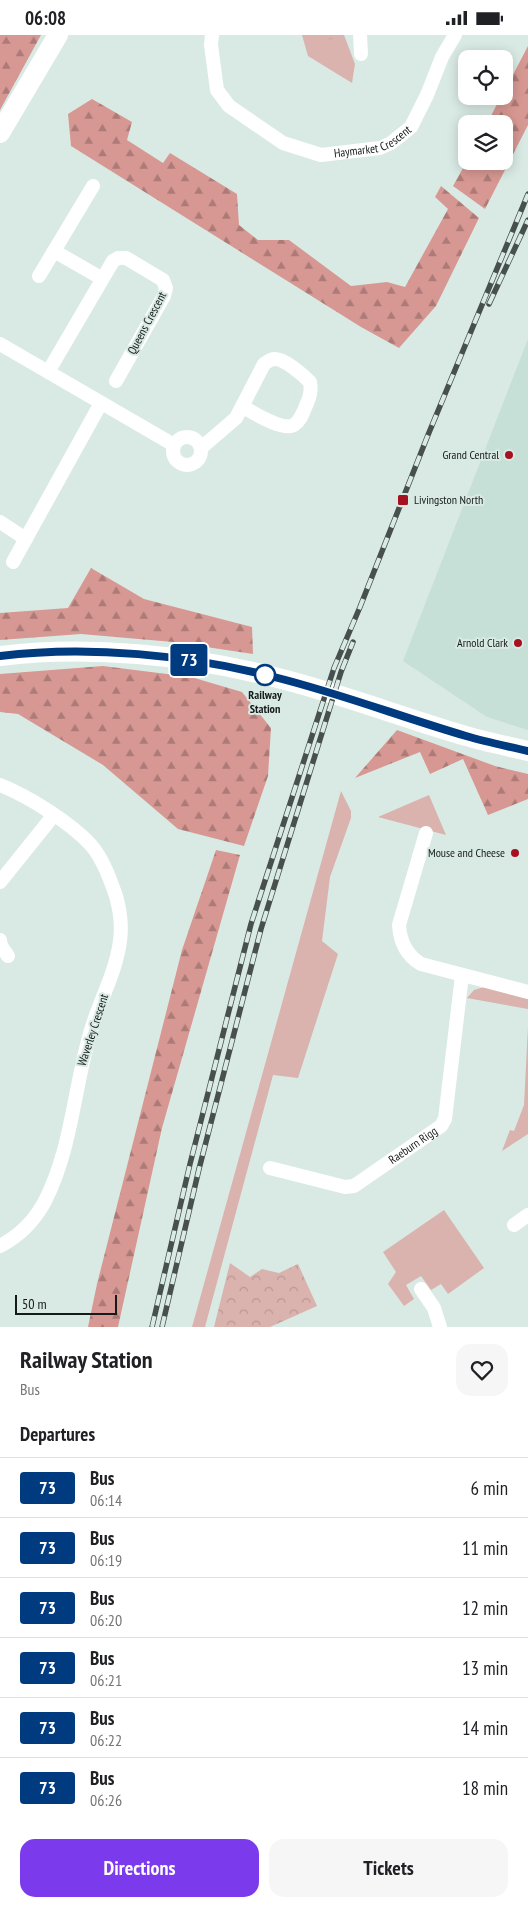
<!DOCTYPE html>
<style>
:root{--surface:#fff;--page:#f6f6f6;--text:#202124;--muted:#757577;--line:#e0e0e0;--accent:#7c3aed}
body{margin:0;font-family:"PT Sans Narrow",sans-serif;background:var(--page);color:var(--text);height:100vh;display:flex;flex-direction:column;font-size:19px;white-space:nowrap}
*{box-sizing:border-box;margin:0}
p{font-size:16px;color:var(--muted)}
.icon{flex:none;width:28px;height:28px;fill:none;stroke:currentColor;stroke-width:2;stroke-linecap:round;stroke-linejoin:round}
.map{position:relative;height:1292px;overflow:hidden}
.sheet{display:flex;flex-direction:column;background:var(--surface);flex:1}
.sheet>*{flex:none}
.badge{padding:0 10px;border-radius:4px;font-size:18px;line-height:32px}
.tools{position:absolute;left:458px;top:15px;display:grid;gap:10px}
.tools a{display:grid;place-items:center;width:55px;height:55px;border-radius:10px;background:var(--surface);box-shadow:0 2px 12px #0003;font-size:25px}
.scale{position:absolute;left:15px;bottom:12px;width:102px;box-sizing:border-box;padding-left:5px;border:2px solid #151b19;border-top:0;font-size:14px;line-height:18px;white-space:nowrap;color:#151b19;-webkit-text-stroke:4px #d9eae4;paint-order:stroke}
.map>.badge{position:absolute;translate:-50% -50%;box-shadow:0 0 0 2px #fff}
h2{padding:0 20px;font-size:19px;line-height:45px}
.round{display:grid;place-items:center;flex:none;width:52px;height:52px;border-radius:15px;background:var(--page)}
.head{display:flex;align-items:center;justify-content:space-between;height:85px;padding:0 20px}
h1{font-size:24px;font-weight:800;line-height:38px}
.action{display:flex;gap:10px;margin-top:auto;padding:10px 20px}
.action a{flex:1;height:58px;border-radius:15px;background:var(--accent);color:#fff;font-size:20px;font-weight:800;line-height:58px;text-align:center}
.action a+a{background:var(--page);color:var(--text)}
ul{padding:0;list-style:none}
li{display:flex;align-items:center;gap:15px;height:60px;padding:0 20px;border-top:1px solid var(--line)}
li div{flex:1}
li b{display:block;font-size:19px}
li em{font-style:normal}
li .badge{min-width:55px;font-weight:700;text-align:center}
.status{display:flex;justify-content:space-between;align-items:center;height:35px;padding:0 25px;background:var(--surface);direction:ltr}
.status svg{height:14px;fill:currentColor}
.map>svg:first-child{display:block}
.built{fill:#c6dfd7}
.grass{fill:#dab2ae}
.forest{fill:url(#forest-firs)}
.park{fill:url(#park-crowns)}
.lines{fill:none;stroke-linecap:round;stroke-linejoin:round}
.street{stroke:#fff;stroke-width:14}
.secondary{stroke:#fff;stroke-width:20}
.rail-casing{stroke:#47504d;stroke-width:5.5}
.rail{stroke:#d9eae4;stroke-width:4;stroke-dasharray:11;stroke-linecap:butt}
.line-casing{stroke:#fff;stroke-width:11}
.line{stroke:#003b80;stroke-width:8}
.poi-dot{fill:#a71021;stroke:#d9eae4;stroke-width:2}
.stop-dot{fill:#fff;stroke:#003b80;stroke-width:2.5}
.labels{text-anchor:middle;stroke-width:4;stroke-linejoin:round;paint-order:stroke}
.street-label{font-size:12px;fill:#151b19;stroke:#d9eae4}
.poi-label{font-size:12px;fill:#151b19;stroke:#d9eae4;text-anchor:end}
.stop-label{font-size:12px;font-weight:bold;fill:#151b19;stroke:#d9eae4}
</style>
<div class="status"><b>06:08</b><svg viewBox="0 0 49 12"><path d="M0 12V9h3v3zM5 12V6h3v6zM10 12V3h3v9zM15 12V0h3v12zM26 1h20v11H26zM47 4h2v5h-2z"/></svg></div>
<div class="map">
<svg width="528" height="1292" viewBox="0 0 528 1292">
<defs>
<pattern id="forest-firs" width="22" height="20" patternUnits="userSpaceOnUse" patternTransform="scale(1.25)"><rect width="22" height="20" fill="#d79893"/><path d="M5 1l3.5 6h-7zM16 11l3.5 6h-7z" fill="#ad7b77"/></pattern>
<pattern id="park-crowns" width="20" height="18" patternUnits="userSpaceOnUse" patternTransform="scale(1.25)"><rect width="20" height="18" fill="#dab2ae"/><path d="M2 6a3 3 0 1 1 6 0M12 15a3 3 0 1 1 6 0" fill="none" stroke="#ba9895"/></pattern>
</defs>
<rect width="100%" height="100%" fill="#d9eae4"/>
<path class="built" d="M528 304V695L487 682 403 626Z"/>
<path class="grass" d="M302 0H344L355 29 352 48 308 21Z
M341 756 351 776V783L330 842 322 906 338 919 298 1043 273 1040 205 1292H192Z
M429 760 446 800 378 782Z
M484 952 528 964V974L467 963 474 955Z
M528 992V1099L502 1116 510 1095 514 1096 524 1070Z
M444 1175 484 1233 448 1259 441 1249 431 1255 421 1241 406 1250 414 1264 404 1271 388 1249 396 1237 383 1217Z"/>
<path class="forest" d="M0 0H41L0 75Z
M528 11V90L485 174 453 151 467 126H504V89H487L501 61H504V57Z
M92 64 132 87 127 105 163 128 170 118 237 159 239 190 258 205H289L351 251 387 247 405 252 448 174 435 162 441 151 479 183 436 271 399 313 361 292 71 111 68 79Z
M91 533 144 564 252 592 253 619 173 607 81 599 0 605V578L68 573Z
M103 631 191 642 242 657 271 693 268 741 244 811 178 794 103 730 18 679 0 677V639Z
M397 695 495 731 528 739V764L488 780 463 724 430 739 420 717 355 743Z
M216 815 240 820 162 1093 118 1292H88L97 1249 182 915Z"/>
<path class="park" d="M315 0H338V2L318 7Z
M230 1228 250 1242 262 1234 279 1238 298 1229 317 1271 270 1292H214Z"/>
<g class="lines">
<g class="street">
<path id="s1" d="M212 0 211 10 217 55 229 71 283 108 321 120 380 113 391 108 411 92 427 60 442 22 455 0"/>
<path d="M360 0 361 19"/>
<path d="M54 216 101 243"/>
<path d="M39 241 93 151"/>
<path d="M0 309 174 410"/>
<path d="M48 337 113 226 118 223H126L163 245 166 253 164 261 116 346"/>
<circle cx="187" cy="416" r="14"/>
<path d="M201 413 236 383 264 329C267 327 270 324 275 324 285 324 303 340 310 347 312 357 309 364 305 373 302 380 300 386 294 390 282 396 254 378 243 372"/>
<path d="M0 487 26 504"/>
<path d="M13 527 101 368"/>
<path d="M0 750C28 761 71 788 91 810 103 824 110 844 116 861 120 875 122 891 120 906 116 937 100 965 91 995 74 1052 72 1113 45 1166 35 1185 19 1201 0 1211"/>
<path d="M426 798 399 890C400 907 406 920 421 929L528 957"/>
<path d="M0 847 53 781"/>
<path d="M0 905 1 911 8 921"/>
<path id="s2" d="M270 1133 345 1152 354 1151 441 1091 445 1084 462 940"/>
<path d="M514 1190 528 1180"/>
<path d="M421 1254 434 1273 440 1292"/>
</g>
<path class="secondary" d="M0 98 58 0
M0 621C89 610 187 620 274 642 339 658 401 682 466 701 486 707 507 711 528 716"/>
<g class="rail-casing">
<path id="rail" d="M489 269 528 185
M152 1292 190 1129 251 889 334 633 360 572 428 400 528 159
M162 1292 199 1134 261 894 341 637 353 607"/>
</g>
<use href="#rail" class="rail"/>
</g>
<g class="lines">
<g class="line-casing">
<path id="line" d="M0 621C88 610 189 620 274 642 339 658 401 682 466 701 486 707 507 711 528 716"/>
</g>
<use href="#line" class="line"/>
</g>
<g class="poi-dot">
<circle cx="509" cy="420" r="5"/>
<rect x="397" y="459" width="12" height="12" rx="2.5"/>
<circle cx="518" cy="608" r="5"/>
<circle cx="515" cy="818" r="5"/>
</g>
<circle class="stop-dot" cx="265" cy="640" r="10"/>
<g class="labels">
<g class="street-label">
<text dy="4" stroke="none"><textPath href="#s1" startOffset="235">Haymarket Crescent</textPath></text>
<text transform="translate(147 288) rotate(-62)" y="4">Queens Crescent</text>
<text transform="translate(93 995) rotate(-72)" y="4">Waverley Crescent</text>
<text dy="4" stroke="none"><textPath href="#s2" startOffset="158">Raeburn Rigg</textPath></text>
</g>
<g class="poi-label">
<text x="499" y="424">Grand Central</text>
<text x="414" y="469" text-anchor="start">Livingston North</text>
<text x="508" y="612">Arnold Clark</text>
<text x="505" y="822">Mouse and Cheese</text>
</g>
<g class="stop-label">
<text x="265" y="664">Railway<tspan x="265" dy="14">Station</tspan></text>
</g>
</g>
</svg>
<div class="tools">
<a><svg class="icon" aria-label="locate" viewBox="0 0 24 24"><circle cx="12" cy="12" r="6"/><path d="M12 2v4M12 18v4M2 12h4M18 12h4"/></svg></a>
<a><svg class="icon" aria-label="layers" viewBox="0 0 24 24"><path d="M12 4l9 5-9 5-9-5zM3 14l9 5 9-5"/></svg></a>
</div>
<div class="scale">50 m</div>
<b class="badge" style="left:189px;top:625px;background:#003b80;color:#fff">73</b>
</div>
<section class="sheet">
<div class="head"><div><h1>Railway Station</h1><p>Bus</p></div><a class="round"><svg class="icon" aria-label="heart" viewBox="0 0 24 24"><path d="M12 20l-8-8c-3-5 5-10 8-4 3-6 11-1 8 4z"/></svg></a></div>
<h2>Departures</h2>
<ul>
<li><span class="badge" style="background:#003b80;color:#fff">73</span><div><b>Bus</b><p>06:14</p></div><em>6 min</em></li>
<li><span class="badge" style="background:#003b80;color:#fff">73</span><div><b>Bus</b><p>06:19</p></div><em>11 min</em></li>
<li><span class="badge" style="background:#003b80;color:#fff">73</span><div><b>Bus</b><p>06:20</p></div><em>12 min</em></li>
<li><span class="badge" style="background:#003b80;color:#fff">73</span><div><b>Bus</b><p>06:21</p></div><em>13 min</em></li>
<li><span class="badge" style="background:#003b80;color:#fff">73</span><div><b>Bus</b><p>06:22</p></div><em>14 min</em></li>
<li><span class="badge" style="background:#003b80;color:#fff">73</span><div><b>Bus</b><p>06:26</p></div><em>18 min</em></li>
</ul>
<div class="action"><a>Directions</a><a>Tickets</a></div>
</section>
